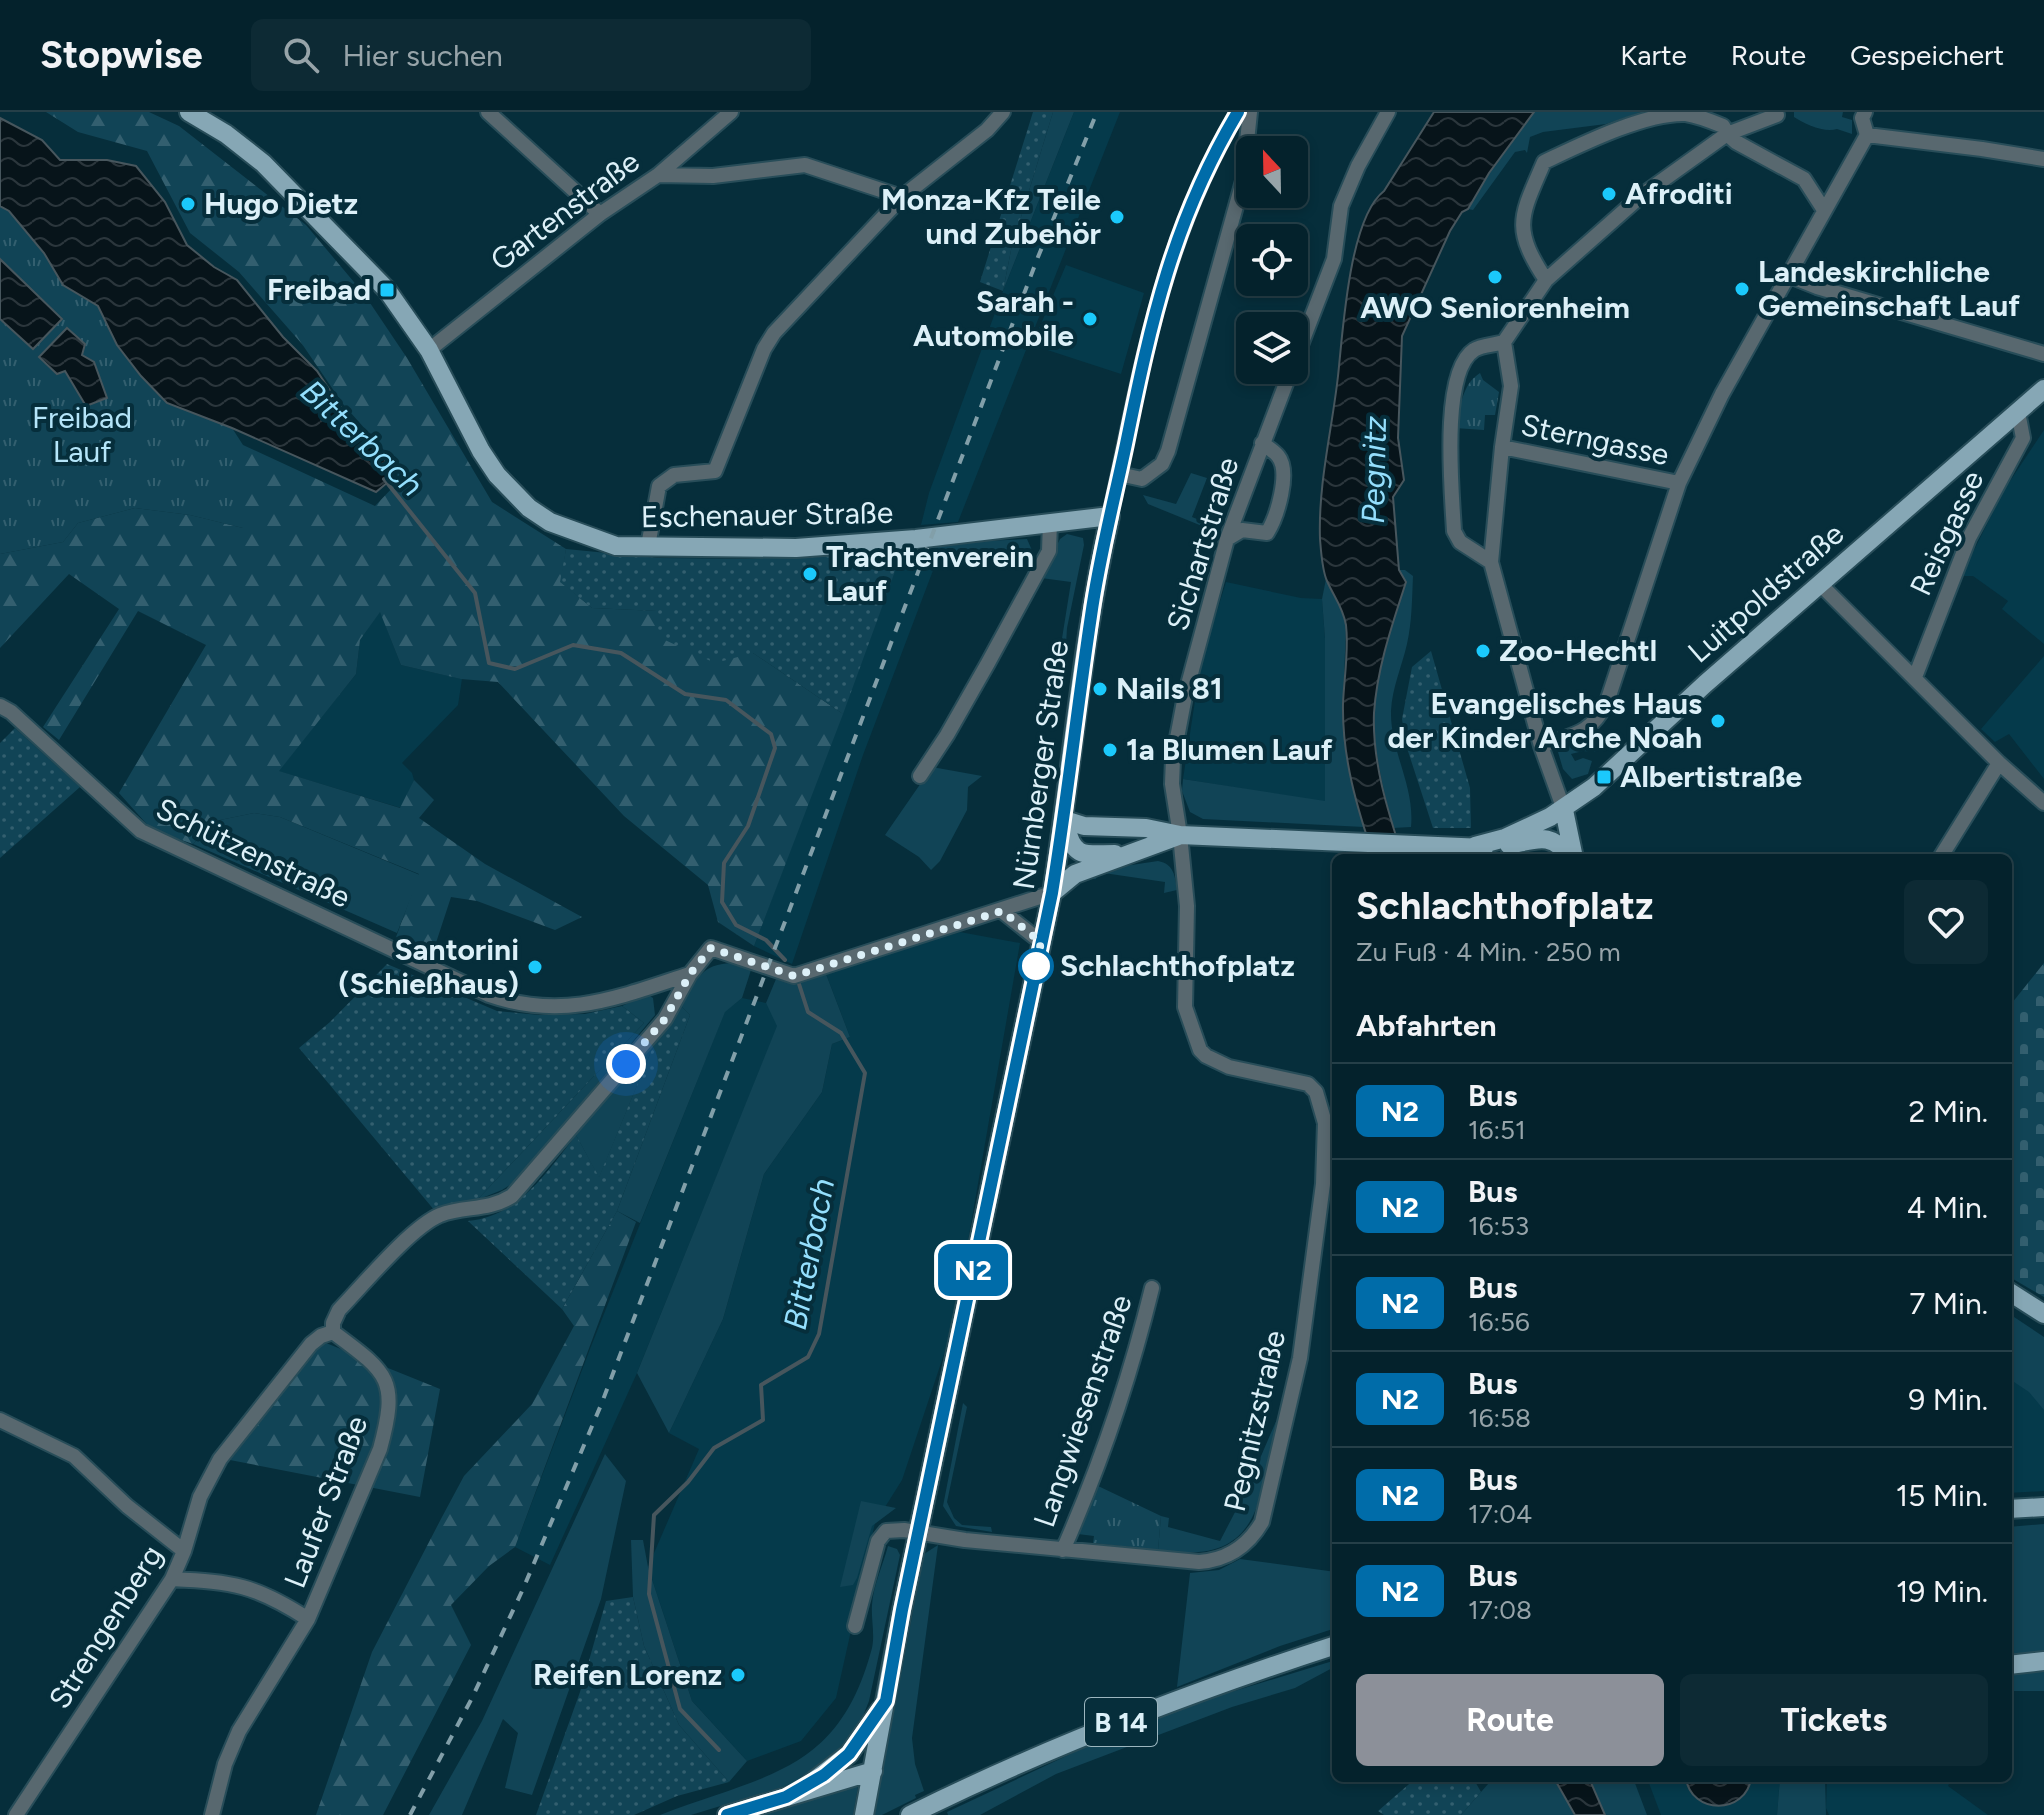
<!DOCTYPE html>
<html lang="de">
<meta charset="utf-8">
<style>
:root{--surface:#04222c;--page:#0d2a34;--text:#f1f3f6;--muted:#97a4a9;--line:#253f48;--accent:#8c9099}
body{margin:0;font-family:Figtree,sans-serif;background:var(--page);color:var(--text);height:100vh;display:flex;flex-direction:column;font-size:30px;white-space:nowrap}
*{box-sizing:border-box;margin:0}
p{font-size:26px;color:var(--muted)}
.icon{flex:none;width:44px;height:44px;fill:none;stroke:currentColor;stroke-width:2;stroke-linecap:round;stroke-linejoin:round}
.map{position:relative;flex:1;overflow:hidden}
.side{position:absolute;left:1332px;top:742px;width:680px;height:928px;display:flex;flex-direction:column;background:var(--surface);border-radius:12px;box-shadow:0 4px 12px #0003,0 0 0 2px var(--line)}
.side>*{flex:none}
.badge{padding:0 16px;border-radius:12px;font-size:28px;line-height:52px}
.needle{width:52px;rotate:338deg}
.fabs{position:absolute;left:1236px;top:24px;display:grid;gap:16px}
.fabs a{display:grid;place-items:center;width:72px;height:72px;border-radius:12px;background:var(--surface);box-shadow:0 4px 12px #0003,0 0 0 2px var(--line);font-size:40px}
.you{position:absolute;width:40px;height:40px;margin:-20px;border:6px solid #fff;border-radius:50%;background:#1a73e8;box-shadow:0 0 0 12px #1a73e833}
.map>.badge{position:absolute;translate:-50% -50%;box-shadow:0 0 0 4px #fff}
h2{padding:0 24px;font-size:30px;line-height:72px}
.round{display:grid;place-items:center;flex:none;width:84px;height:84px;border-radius:12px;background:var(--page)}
.summary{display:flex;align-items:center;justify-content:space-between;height:136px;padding:0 24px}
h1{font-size:38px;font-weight:700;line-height:60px}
.action{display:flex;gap:16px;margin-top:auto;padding:16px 24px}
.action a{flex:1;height:92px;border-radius:12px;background:var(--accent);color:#fff;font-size:32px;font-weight:700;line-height:92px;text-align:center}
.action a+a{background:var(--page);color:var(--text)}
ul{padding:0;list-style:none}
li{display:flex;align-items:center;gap:24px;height:96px;padding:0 24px;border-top:2px solid var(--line)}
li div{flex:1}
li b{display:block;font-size:30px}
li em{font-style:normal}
li .badge{min-width:88px;font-weight:700;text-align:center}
header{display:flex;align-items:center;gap:48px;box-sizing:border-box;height:112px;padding:0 40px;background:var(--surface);border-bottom:2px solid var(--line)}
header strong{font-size:38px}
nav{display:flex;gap:44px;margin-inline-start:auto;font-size:28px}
.search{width:560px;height:72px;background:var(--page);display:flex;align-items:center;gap:20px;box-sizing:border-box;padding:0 28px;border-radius:12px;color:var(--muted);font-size:30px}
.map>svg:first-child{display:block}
.built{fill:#053a4b}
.grass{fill:#114456}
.forest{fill:url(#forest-firs)}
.cemetery{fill:url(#cemetery-stones)}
.park{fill:url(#park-tufts)}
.garden{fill:url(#garden-dots)}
.water{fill:url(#water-waves);stroke:#47565d;stroke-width:2}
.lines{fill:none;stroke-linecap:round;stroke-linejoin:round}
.stream{stroke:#47565d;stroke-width:4}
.minor-casing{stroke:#284d59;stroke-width:18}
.major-casing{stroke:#284d59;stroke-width:22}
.minor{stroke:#58686f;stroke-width:14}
.major{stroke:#86a7b5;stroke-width:18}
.rail{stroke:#829fa9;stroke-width:4;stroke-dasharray:10 10;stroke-linecap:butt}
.line-casing{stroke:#fff;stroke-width:18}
.line{stroke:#006ca9;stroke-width:12}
.walk{stroke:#dcf0f8;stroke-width:8;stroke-dasharray:0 14.4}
.poi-dot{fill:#1bc9fc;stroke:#062e3b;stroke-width:3}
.stop-dot{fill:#fff;stroke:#006ca9;stroke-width:4}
.labels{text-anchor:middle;stroke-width:8;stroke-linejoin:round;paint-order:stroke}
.shield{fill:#062e3b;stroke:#9cb6bf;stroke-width:2}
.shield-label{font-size:28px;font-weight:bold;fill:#dcf0f8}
.poi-label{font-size:30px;font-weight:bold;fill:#dcf0f8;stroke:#062e3b;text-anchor:start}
.street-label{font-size:30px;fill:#dcf0f8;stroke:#062e3b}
.park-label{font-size:30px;fill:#b5e5f9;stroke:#062e3b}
.stop-label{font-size:30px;font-weight:bold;fill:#dcf0f8;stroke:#062e3b;text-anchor:start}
.water-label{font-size:32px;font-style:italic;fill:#94dffd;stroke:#062e3b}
</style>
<header>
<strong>Stopwise</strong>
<div class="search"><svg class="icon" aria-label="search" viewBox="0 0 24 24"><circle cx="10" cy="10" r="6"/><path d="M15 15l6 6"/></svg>Hier suchen</div>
<nav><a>Karte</a><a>Route</a><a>Gespeichert</a></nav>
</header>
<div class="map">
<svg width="2044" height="1703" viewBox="0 0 2044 1703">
<defs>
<pattern id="forest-firs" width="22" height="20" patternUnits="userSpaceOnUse" patternTransform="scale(2)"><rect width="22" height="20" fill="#114456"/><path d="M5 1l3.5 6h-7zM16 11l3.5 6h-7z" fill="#335f6f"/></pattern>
<pattern id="cemetery-stones" width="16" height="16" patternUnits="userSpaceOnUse" patternTransform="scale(2)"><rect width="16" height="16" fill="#114456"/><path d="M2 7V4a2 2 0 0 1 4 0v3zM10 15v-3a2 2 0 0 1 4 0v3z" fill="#335f6f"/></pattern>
<pattern id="park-tufts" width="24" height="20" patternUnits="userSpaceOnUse" patternTransform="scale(2)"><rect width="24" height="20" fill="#114456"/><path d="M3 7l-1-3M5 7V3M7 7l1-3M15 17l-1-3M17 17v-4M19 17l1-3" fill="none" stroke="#335f6f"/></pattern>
<pattern id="garden-dots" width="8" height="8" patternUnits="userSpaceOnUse" patternTransform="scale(2)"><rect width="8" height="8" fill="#114456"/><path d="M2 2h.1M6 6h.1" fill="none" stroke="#335f6f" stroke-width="1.8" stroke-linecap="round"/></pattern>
<pattern id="water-waves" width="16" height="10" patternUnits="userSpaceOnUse" patternTransform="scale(2)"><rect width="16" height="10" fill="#07141a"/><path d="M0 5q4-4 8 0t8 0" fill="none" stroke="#2b363c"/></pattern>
</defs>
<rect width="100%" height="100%" fill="#062e3b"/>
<path class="built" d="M1074 0H1120L958 410 921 413 929 381 1003 179Z
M1066 153 1144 181 1121 262 1032 233Z
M2044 318V532L2002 497 2008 489 1973 464H1961L2004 378Z
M901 443 937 448 863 643 792 852 754 834Z
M1226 470 1301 486 1322 487 1325 526V690L1183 667 1201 550Z
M380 499 401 553 462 567 458 593 402 651 412 661 414 668 401 696 278 659 356 562 360 528Z
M2044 544V667L2009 622 1995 630 1981 617Z
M960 820 1020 831 953 1215 902 1368 875 1411 836 1586 801 1629 747 1649 692 1589 648 1455 699 1337 669 1321 723 1207 764 1062 822 980 832 932 850 925 826 862Z
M742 886 766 891 778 913 637 1261 550 1453 515 1435 590 1237 725 899Z
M2008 1253 2044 1266V1379L2008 1381Z
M1647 1666H1780L1777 1703H1661Z
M1827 1666H1952L1948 1674 1988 1703H1829L1826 1696Z"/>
<path class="grass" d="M1053 0H1074L1003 179 1011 138Z
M1534 0H1641L1606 12 1543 20 1530 25 1527 41 1525 38 1515 40 1473 98 1468 97 1489 61Z
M1794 0H1843L1842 5 1852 8V22L1837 17C1824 21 1805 12 1794 5Z
M1191 361 1207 366 1192 405 1202 409V414L1148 392 1143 383 1176 392Z
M1067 422 1083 426 1084 433 1067 516 1064 565 1056 564 1071 470 1041 466 1060 427Z
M1027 427 1034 443 929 447 937 431Z
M1399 458H1405L1413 464C1412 487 1412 510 1407 532 1402 554 1392 576 1391 599 1390 639 1415 674 1411 715L1393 716C1384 679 1374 642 1374 604 1374 559 1392 513 1406 470Z
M1326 467 1341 492 1346 514 1343 592 1346 642 1364 715 1203 707 1190 700 1182 679 1183 667 1325 689V526L1322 487Z
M1598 620 1601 622 1595 640 1583 639 1571 642 1575 649 1583 646 1592 649 1588 662 1572 667 1563 657 1558 640C1569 630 1586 631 1598 620Z
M932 655 982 664 968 675 967 698 940 749 931 758 919 745 885 723Z
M254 701 280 705 420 763 397 821 193 732 215 709Z
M1158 749C1174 752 1175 764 1177 778L1164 781 1165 770 1097 760 1096 767 1083 766 1098 758Z
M734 851 751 858 742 886 725 900 640 1111 617 1099 690 903 681 894C698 867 699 852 734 851Z
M826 862 850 925 832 932 822 980 764 1062 723 1207 669 1321 637 1261 777 914 766 891 776 867 794 872Z
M647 882 653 886 655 903 515 1070 502 1078 477 1088 644 911 622 894Z
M655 930 599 1066 576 1023Z
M2008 1201 2044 1225V1298L2029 1280 2008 1266Z
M963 1291 967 1295 947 1390 954 1406 962 1413 991 1415 992 1420 956 1414 943 1394Z
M1277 1307C1259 1386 1264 1455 1158 1438L1161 1404 1169 1406 1168 1415 1220 1429 1246 1379Z
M605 1342 626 1369 601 1487 532 1683 505 1676 518 1621 503 1607 462 1703H429L482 1609Z
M861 1389 896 1396 872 1414 857 1466 853 1473 840 1475Z
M2044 1412V1539L2008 1544V1415Z
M631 1428H643L648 1455 692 1589 747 1649 729 1670 679 1613 644 1534 633 1485Z
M938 1433 912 1626 915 1652 924 1679 915 1683 916 1686 882 1703H874L924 1442Z
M888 1434 897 1437 900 1443 869 1589 857 1619 817 1657 789 1673 691 1703H660C766 1662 839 1661 872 1536 875 1522 871 1507 872 1493 873 1474 883 1453 888 1434Z
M1240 1447 1336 1460V1516L1280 1534 1177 1575 1190 1461 1219 1458Z
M1336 1548V1554L1295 1576 1232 1595 1056 1662 980 1703H948L947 1700 1079 1638 1205 1588Z
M2044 1559V1579H2008V1562Z
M1485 1666H1554L1575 1703H1461L1488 1672Z
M1589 1666H1633L1647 1703H1605Z
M1780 1666H1825L1826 1703H1777Z
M859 1669 853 1703H752Z"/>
<path class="forest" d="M46 0H149L179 14 306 113 364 182 407 246 492 390 566 437 561 470 592 496 658 499 753 541 843 602 754 834 718 810 708 773 624 704 498 570 461 567 401 553 380 500 360 528 356 562 279 659 400 696 414 668 434 688 419 706 485 752 582 805 555 818 477 789 451 785 431 846 395 828 419 762 280 705 254 701 215 709 193 732 152 718 119 681 206 533 138 499 59 628 43 615 119 497 69 462 0 536V442L63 430 78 411 135 396 190 403 243 416V333L375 394 397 371 398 354 343 292 302 232 239 160 190 121 147 39 78 20Z
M617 1099 636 1110 515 1435 489 1454 451 1493 471 1533 383 1703H316L372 1540 442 1405 464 1364 532 1292 574 1214 562 1197Z
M321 1229 440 1277 420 1385 230 1348Z"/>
<path class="cemetery" d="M2044 851V1185L2008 1164V896Z"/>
<path class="park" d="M0 94 9 99 44 141 63 173 98 194 117 233 141 264 167 291 232 316 243 333V416L190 403 135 396 78 411 63 430 0 442Z
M1480 261 1483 268 1499 280 1495 303H1485L1484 318 1455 316C1461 296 1461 273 1480 261Z
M1098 1374 1161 1404 1158 1438 1093 1431 1094 1424 1078 1422Z"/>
<path class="garden" d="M1033 0H1053L1011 138 1003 179 980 170Z
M566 437 658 446 749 447 845 440 901 443 843 602 753 541 715 551 654 523 657 499 592 496 560 470Z
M1431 539 1470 676 1471 716H1433L1406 633 1402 607 1412 555Z
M15 616 80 675 0 746V631Z
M387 852 497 899 539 903 585 902 622 894 644 911 477 1088 435 1099 299 936 330 910Z
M681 894 690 903 617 1099 562 1197 468 1109C519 1104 547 1060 576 1023L599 1065 655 930Z
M633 1485 644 1534 679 1613 729 1670 677 1684 634 1703H536L580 1580 606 1489Z
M1416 1666H1473L1481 1680 1461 1703H1384L1378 1699Z"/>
<path class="water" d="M1434 0H1534L1489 61 1468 97 1462 100 1450 119 1402 224 1398 326 1404 368 1393 385 1399 458 1406 470C1392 513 1377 556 1374 601 1372 650 1388 700 1403 746H1374C1357 696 1342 646 1343 592 1344 566 1349 539 1346 513 1343 495 1334 485 1327 469 1322 458 1321 439 1320 427 1318 372 1332 318 1338 264 1343 219 1349 106 1384 79Z
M0 6 42 28 60 48H107L136 54 165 90 187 133 214 155 237 168 283 225 317 259 344 300 391 355 388 370 376 380 232 316 167 291 141 264 117 233 98 194 63 173 44 141 9 99 0 94Z
M0 147 62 207 33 237 0 207Z
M67 216 85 232 82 243 94 250 107 286 86 294 65 259 57 262 39 245Z
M1554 1666H1589L1605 1703H1575Z
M1686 1666H1751C1746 1703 1691 1703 1686 1666Z"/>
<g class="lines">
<path class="stream" d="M384 367 475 481 489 551 515 557 573 533 621 541 685 582 726 588 771 622 775 636 748 714 724 751 722 790 736 813 766 828 785 848
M719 1638 680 1597 649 1482 654 1403 688 1370 714 1336 763 1308 761 1273 808 1245 819 1222 865 961 841 921 808 900 799 872"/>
<g class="minor-casing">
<path id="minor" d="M488 0 600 102
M1865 0 1862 6 1867 23
M1867 23 1982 37 2044 47
M658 63 713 64 805 53 902 85
M1787 163 1817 175 2044 242
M1546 168C1511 115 1521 104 1544 50 1580 33 1646 0 1686 2 1699 4 1711 9 1723 14L1727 22 1736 30 1804 67 1824 98
M429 238 600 102 658 63 731 0
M1294 251 1334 147 1341 94 1358 54 1388 0
M1502 335 1679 371
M1119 362 1142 367 1162 352 1168 339 1243 69 1250 0
M1110 404C1141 259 1161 130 1238 0
M1227 427 1242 418 1267 421C1277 405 1291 360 1278 344 1274 339 1267 335 1262 331
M648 434 659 374 674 363 715 359 764 237 774 221 902 85 987 18 1003 0
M1491 450 1460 430 1454 419C1452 381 1440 260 1474 238 1481 233 1495 233 1504 230
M1820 472 1999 651 2044 691
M1915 565 1969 426 2023 326 2018 300
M0 594 11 600 141 719 489 883C564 909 619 885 690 862
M1541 634C1575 622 1590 623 1607 590L1679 371 1722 282 1867 23
M920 664 947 623 988 551 1049 439 1050 410
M1564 698 1541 634 1491 450 1502 335 1511 274 1504 230 1546 168 1642 83 1727 22 1777 3
M1940 746 1999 651
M1002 799 1041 830
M0 1308 74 1344 127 1394 184 1439
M1063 1438C1100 1354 1130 1266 1152 1176
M172 1467C234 1470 255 1473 308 1507
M855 1514 878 1429 886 1419 904 1418 965 1428 1199 1450C1228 1448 1248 1434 1262 1410L1300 1246 1323 1072 1325 1011 1316 980 1308 972 1229 955 1206 944 1200 938 1185 895 1187 794 1180 723 1172 672 1173 647 1185 584 1227 427 1291 258
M16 1703 172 1467 184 1439 200 1385 220 1347 311 1232 321 1224 333 1220V1211L339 1198C363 1173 411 1115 440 1103 466 1093 486 1100 512 1084L665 907 690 862 711 836 794 864 1052 781
M212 1703 225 1652 239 1619 308 1507 380 1337C399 1267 388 1261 333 1220"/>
</g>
<g class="major-casing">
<path id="major" d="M189 0 226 22 263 51 387 178 429 238 481 339 497 363 529 396 550 410 616 434 796 436 916 427 1110 404C1082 528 1072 656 1052 781L902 1498 864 1703
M1564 698 1574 746
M1065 708 1084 714 1146 716 1180 723 1484 736
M1066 715C1074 748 1086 742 1115 742
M1509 733C1538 727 1550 719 1572 746
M1475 734 1505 726 1550 705 1594 675 1705 572 2044 277
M1052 781 1075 762 1178 724
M2008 1179 2044 1202
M2008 1397 2044 1395
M2008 1553 2044 1549
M810 1672 849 1642 880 1598
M727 1703 873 1659
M910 1703C1047 1635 1191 1580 1336 1533"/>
</g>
<use href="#minor" class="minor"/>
<use href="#major" class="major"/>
<path class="rail" d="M410 1703 472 1586 523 1477 601 1293 1038 145 1097 0"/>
</g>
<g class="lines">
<g class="line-casing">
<path id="line" d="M727 1703 786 1685 824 1663 849 1642 886 1589 902 1498 1052 781C1067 689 1077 597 1091 504 1099 446 1114 389 1126 332 1151 209 1173 109 1238 0"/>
</g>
<use href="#line" class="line"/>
<path class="walk" d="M626 952 665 907 690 862 711 836 794 864 1002 799 1041 830 1036 854"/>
</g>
<g class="poi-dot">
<circle cx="1609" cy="82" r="8"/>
<circle cx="188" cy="92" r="8"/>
<circle cx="1117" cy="105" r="8"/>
<circle cx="1495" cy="165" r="8"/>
<circle cx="1742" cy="177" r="8"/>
<rect x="379" y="170" width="16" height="16" rx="4"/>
<circle cx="1090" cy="207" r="8"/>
<circle cx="810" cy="462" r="8"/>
<circle cx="1483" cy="539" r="8"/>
<circle cx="1100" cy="577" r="8"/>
<circle cx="1718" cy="609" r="8"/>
<circle cx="1110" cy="638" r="8"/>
<rect x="1596" y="657" width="16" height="16" rx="4"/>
<circle cx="535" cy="855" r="8"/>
<circle cx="738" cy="1563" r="8"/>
</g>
<circle class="stop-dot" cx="1036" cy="854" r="16"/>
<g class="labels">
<rect class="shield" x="1085" y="1586" width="72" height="48" rx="6"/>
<g class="shield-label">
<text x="1121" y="1620">B 14</text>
</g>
<g class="poi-label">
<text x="1625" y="92">Afroditi</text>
<text x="1101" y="98" text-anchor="end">Monza-Kfz Teile<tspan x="1101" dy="34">und Zubehör</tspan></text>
<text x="204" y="102">Hugo Dietz</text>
<text x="1758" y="170">Landeskirchliche<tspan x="1758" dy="34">Gemeinschaft Lauf</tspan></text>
<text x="371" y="188" text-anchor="end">Freibad</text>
<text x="1074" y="200" text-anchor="end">Sarah -<tspan x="1074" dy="34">Automobile</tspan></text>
<text x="1495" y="206" text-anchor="middle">AWO Seniorenheim</text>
<text x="826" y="455">Trachtenverein<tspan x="826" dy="34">Lauf</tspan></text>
<text x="1499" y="549">Zoo-Hechtl</text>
<text x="1116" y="587">Nails 81</text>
<text x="1702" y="602" text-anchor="end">Evangelisches Haus<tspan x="1702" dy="34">der Kinder Arche Noah</tspan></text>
<text x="1126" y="648">1a Blumen Lauf</text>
<text x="1620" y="675">Albertistraße</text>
<text x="519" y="848" text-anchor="end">Santorini<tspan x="519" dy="34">(Schießhaus)</tspan></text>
<text x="722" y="1573" text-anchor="end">Reifen Lorenz</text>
</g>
<g class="street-label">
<text transform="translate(565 99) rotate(-37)" y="10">Gartenstraße</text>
<text transform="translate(1595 328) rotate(12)" y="10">Sterngasse</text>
<text transform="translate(767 403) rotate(-1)" y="10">Eschenauer Straße</text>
<text transform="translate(1947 421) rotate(-65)" y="10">Reisgasse</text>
<text transform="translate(1203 432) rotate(-73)" y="10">Sichartstraße</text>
<text transform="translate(1766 481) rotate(-41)" y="10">Luitpoldstraße</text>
<text transform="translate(1041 653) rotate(-82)" y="10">Nürnberger Straße</text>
<text transform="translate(253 741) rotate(26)" y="10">Schützenstraße</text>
<text transform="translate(1083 1299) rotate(-71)" y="10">Langwiesenstraße</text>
<text transform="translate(1255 1309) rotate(-77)" y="10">Pegnitzstraße</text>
<text transform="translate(326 1390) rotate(-69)" y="10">Laufer Straße</text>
<text transform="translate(106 1515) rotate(-58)" y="10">Strengenberg</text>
</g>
<g class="park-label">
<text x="82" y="316">Freibad<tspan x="82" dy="34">Lauf</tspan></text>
</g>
<g class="stop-label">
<text x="1060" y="864">Schlachthofplatz</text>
</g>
<g class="water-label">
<text transform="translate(362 326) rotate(43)" y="11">Bitterbach</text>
<text transform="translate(1374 358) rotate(-89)" y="11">Pegnitz</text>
<text transform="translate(809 1142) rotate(-79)" y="11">Bitterbach</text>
</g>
</g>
</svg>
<div class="fabs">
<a><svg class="needle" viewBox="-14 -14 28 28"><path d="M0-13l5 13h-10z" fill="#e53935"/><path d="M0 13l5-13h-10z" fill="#97a4a9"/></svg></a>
<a><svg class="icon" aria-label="locate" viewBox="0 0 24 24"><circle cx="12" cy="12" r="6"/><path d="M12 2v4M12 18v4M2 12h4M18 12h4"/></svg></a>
<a><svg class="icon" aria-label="layers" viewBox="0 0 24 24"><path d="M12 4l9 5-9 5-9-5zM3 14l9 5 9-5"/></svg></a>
</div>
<div class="you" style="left:626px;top:952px"></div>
<b class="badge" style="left:973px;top:1158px;background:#006ca9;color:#fff">N2</b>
<section class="side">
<div class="summary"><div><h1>Schlachthofplatz</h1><p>Zu Fuß · 4 Min. · 250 m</p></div><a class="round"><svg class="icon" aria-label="heart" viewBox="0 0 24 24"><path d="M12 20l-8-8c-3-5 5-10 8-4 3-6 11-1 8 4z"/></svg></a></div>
<h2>Abfahrten</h2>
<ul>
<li><span class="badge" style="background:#006ca9;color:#fff">N2</span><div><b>Bus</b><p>16:51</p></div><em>2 Min.</em></li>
<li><span class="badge" style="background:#006ca9;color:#fff">N2</span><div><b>Bus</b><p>16:53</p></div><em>4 Min.</em></li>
<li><span class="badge" style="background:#006ca9;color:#fff">N2</span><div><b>Bus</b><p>16:56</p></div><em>7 Min.</em></li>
<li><span class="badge" style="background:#006ca9;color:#fff">N2</span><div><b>Bus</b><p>16:58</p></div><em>9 Min.</em></li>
<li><span class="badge" style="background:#006ca9;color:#fff">N2</span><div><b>Bus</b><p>17:04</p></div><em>15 Min.</em></li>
<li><span class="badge" style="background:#006ca9;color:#fff">N2</span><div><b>Bus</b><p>17:08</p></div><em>19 Min.</em></li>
</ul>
<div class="action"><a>Route</a><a>Tickets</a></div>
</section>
</div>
